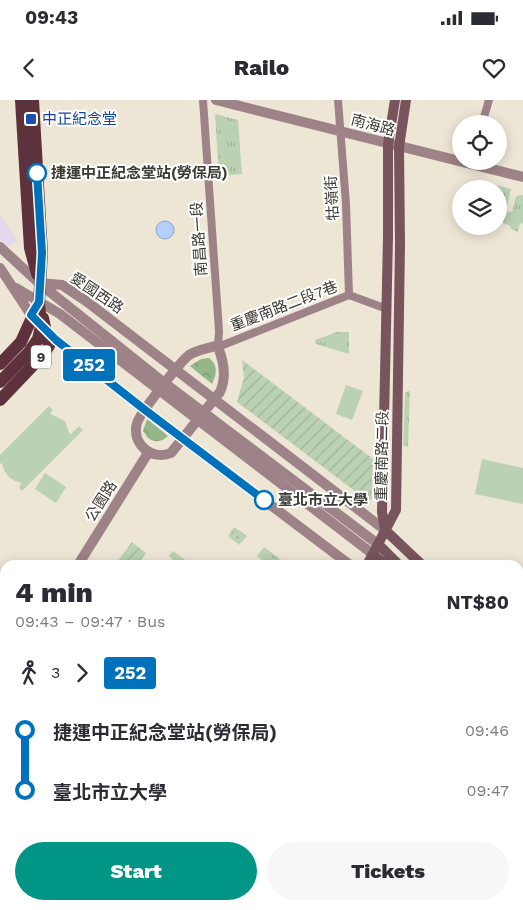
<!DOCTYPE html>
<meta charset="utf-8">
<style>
:root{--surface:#fff;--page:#f7f7f7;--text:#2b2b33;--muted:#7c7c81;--accent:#009584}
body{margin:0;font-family:"Work Sans","Noto Sans TC",sans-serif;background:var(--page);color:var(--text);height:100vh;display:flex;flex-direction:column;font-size:19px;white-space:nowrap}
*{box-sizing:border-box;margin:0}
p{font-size:16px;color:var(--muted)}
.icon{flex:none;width:28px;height:28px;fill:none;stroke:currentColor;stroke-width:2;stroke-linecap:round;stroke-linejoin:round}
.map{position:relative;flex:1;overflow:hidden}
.panel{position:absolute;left:0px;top:460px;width:524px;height:350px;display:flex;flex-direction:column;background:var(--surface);border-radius:15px 15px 0 0;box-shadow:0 2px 12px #0003}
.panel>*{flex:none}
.badge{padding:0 10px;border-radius:4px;font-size:18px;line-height:32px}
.tools{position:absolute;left:452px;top:15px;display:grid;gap:10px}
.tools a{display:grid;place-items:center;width:55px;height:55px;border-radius:50%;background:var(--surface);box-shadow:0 2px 12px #0003;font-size:25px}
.map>.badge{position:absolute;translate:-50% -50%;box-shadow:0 0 0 2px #fff}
.legs{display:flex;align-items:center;gap:8px;height:55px;padding:0 15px;font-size:16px}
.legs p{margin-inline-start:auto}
.overview{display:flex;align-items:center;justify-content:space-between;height:85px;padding:0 15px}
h1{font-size:28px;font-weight:800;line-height:38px}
.primary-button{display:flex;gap:10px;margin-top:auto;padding:10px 15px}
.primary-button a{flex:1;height:58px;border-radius:30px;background:var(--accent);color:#fff;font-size:20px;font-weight:800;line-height:58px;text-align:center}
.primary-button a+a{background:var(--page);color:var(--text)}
ul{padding:0 15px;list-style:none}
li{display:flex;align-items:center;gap:18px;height:60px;font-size:19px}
li i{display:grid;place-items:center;width:8px;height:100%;margin:0 6px;background:currentColor}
li i::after{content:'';width:12px;height:12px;margin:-6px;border:4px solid;border-radius:50%;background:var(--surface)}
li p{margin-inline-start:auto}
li:first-child i{background:linear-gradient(#0000 50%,currentColor 0)}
li:last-child i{background:linear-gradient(currentColor 50%,#0000 0)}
.status{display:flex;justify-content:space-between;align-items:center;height:35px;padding:0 25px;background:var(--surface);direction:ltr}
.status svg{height:14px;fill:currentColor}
header{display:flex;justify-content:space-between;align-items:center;height:65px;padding:0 15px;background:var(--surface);font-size:22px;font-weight:800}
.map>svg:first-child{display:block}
.commercial{fill:#e3d8ed}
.grass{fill:url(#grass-tufts)}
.forest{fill:url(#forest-crowns)}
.park{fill:url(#park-dots)}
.garden{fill:url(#garden-furrows)}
.pitch{fill:#bad1b3}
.water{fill:#b2cffe;stroke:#8fa2c1}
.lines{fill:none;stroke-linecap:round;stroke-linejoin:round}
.minor{stroke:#9d8388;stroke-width:8}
.tertiary{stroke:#9d8388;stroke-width:10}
.secondary{stroke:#78545c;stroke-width:10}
.primary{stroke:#5d323d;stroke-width:12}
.line-1-casing{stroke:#fff;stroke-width:11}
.line-1{stroke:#0072bc;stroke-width:8}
.transit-dot{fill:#1a4fb4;stroke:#fff;stroke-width:2}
.stop-1-dot{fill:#fff;stroke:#0072bc;stroke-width:2.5}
.labels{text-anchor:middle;stroke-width:4;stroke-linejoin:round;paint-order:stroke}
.shield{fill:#fff;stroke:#767470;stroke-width:1}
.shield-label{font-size:14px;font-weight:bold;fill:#3c3932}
.transit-label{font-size:15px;fill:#164399;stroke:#fff;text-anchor:start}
.street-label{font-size:15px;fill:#3c3932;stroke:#fff}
.stop-label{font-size:15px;font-weight:bold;fill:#3c3932;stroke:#fff;text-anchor:start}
</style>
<div class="status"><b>09:43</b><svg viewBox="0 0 49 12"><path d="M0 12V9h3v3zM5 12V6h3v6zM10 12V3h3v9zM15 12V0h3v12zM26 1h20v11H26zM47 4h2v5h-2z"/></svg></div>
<header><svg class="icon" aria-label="back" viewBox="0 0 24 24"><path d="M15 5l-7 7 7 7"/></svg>Railo<svg class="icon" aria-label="heart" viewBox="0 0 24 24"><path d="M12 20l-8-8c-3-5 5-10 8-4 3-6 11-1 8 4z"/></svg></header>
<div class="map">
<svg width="523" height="810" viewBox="0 0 523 810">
<defs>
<pattern id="grass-tufts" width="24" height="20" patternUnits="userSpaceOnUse" patternTransform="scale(1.25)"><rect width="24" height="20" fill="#bad1b3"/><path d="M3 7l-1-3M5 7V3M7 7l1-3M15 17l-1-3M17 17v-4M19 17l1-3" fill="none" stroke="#a1b49a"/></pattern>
<pattern id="forest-crowns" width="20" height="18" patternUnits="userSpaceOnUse" patternTransform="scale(1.25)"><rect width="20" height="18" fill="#95b689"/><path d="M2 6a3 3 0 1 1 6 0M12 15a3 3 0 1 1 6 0" fill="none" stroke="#7b9571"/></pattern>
<pattern id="park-dots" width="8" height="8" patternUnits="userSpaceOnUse" patternTransform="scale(1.25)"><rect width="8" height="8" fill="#bad1b3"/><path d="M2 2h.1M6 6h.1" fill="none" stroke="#a1b49a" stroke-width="1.8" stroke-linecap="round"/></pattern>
<pattern id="garden-furrows" width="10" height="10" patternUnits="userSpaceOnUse" patternTransform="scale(1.25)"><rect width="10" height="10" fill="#bad1b3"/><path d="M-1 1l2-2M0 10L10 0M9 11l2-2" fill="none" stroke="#a1b49a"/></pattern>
</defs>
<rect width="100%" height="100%" fill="#eee6d5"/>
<path class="commercial" d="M0 115 18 141 6 148 0 139Z"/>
<path class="grass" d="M215 14 238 20 242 74 219 76Z
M479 81 511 89 507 107 499 105V89H478Z
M523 95V124L520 123 518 132 511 129 509 125 499 122V111L512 112 516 96Z
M337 232H349V254L316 244 315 240Z
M410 291 408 347 403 346 405 292Z
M264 447 281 460 277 465H268L257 456Z
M141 805H166L169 810H138Z"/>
<path class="forest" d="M209 258C218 265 217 274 212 284L190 266 201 259Z
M147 319 168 336C162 342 155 343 148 338L143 331Z
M519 608 523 614V644L519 638Z"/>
<path class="park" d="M234 427 247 436 239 445 228 436Z
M0 663 5 666V764L0 760Z"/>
<path class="garden" d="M242 260 373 359 372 399 368 401 237 302 244 278Z
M132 442 146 453 137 465H115Z"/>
<path class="pitch" d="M346 285 363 291 352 320 336 314Z
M49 306 53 310 50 314 65 321 70 335 79 326 83 330 22 391 19 387 22 383C11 381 4 374 2 363L0 364V355Z
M482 359 523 368V404L475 394Z
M45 373 66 387 56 403 35 389Z
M173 451 192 465H167L176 463 169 456Z"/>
<path class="water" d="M156 130a9 9 0 1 1 18 0a9 9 0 1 1-18 0Z"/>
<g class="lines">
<path class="minor" d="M203 0 219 231 218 247 349 195 387 209
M338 0 346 104 349 195
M482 24 489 0
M519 530 523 524
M519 547 523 542
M0 648 5 652"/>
<path class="tertiary" d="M216 0 523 77
M0 147 39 183 158 278 379 445
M0 168 31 215 56 240 145 310 350 465
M39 183 62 185 86 201 385 430
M16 188 60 214 374 455
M215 246 218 247C224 262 227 277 220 292L171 353C152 361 131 344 137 323 140 313 181 261 189 255 197 250 206 249 215 246Z
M78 465 148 353
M0 585 5 580
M0 794 5 798
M13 805 19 810
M222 805 229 810
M125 810 129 805
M323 810 327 805"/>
<path class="secondary" d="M385 430 382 412 388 137V44L395 0
M385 430 422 465
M379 445 399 465
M374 455 385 465
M367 465 396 410 400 144 399 47 406 0
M519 560 523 565
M519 585 523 590
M519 599 523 604
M519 646 523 652"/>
<path class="primary" d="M21 0 30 148 37 174
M0 264 21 242 39 202
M0 282 29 252 38 239 41 226 39 202 42 153 33 0
M0 300 40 258 49 246 43 218"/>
</g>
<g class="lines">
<g class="line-1-casing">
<path id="line-1" d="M37 73 42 153 39 202 31 215 56 240 145 310 264 400"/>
</g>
<use href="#line-1" class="line-1"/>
</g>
<rect class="transit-dot" x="25" y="13" width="12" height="12" rx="2.5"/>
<g class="stop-1-dot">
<circle cx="37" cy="73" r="9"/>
<circle cx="264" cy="400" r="9"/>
</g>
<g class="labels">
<rect class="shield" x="31" y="245.5" width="20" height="23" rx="4"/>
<g class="shield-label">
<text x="41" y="262">9</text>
</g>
<g class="transit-label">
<text x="42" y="24">中正紀念堂</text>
</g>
<g class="street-label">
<text transform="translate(373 25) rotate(15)" y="5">南海路</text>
<text transform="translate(332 98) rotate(-93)" y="5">牯嶺街</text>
<text transform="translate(199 139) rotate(-94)" y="5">南昌路一段</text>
<text transform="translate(97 193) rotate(34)" y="5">愛國西路</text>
<text transform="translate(284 206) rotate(-21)" y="5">重慶南路二段7巷</text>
<text transform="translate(382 356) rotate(-89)" y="5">重慶南路二段</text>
<text transform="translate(101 401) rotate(-58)" y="5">公園路</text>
</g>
<g class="stop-label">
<text x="51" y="78">捷運中正紀念堂站(勞保局)</text>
<text x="278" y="405">臺北市立大學</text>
</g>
</g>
</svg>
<div class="tools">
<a><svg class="icon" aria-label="locate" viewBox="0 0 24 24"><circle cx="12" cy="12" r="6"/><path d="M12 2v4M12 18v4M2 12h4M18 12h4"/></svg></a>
<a><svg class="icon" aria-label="layers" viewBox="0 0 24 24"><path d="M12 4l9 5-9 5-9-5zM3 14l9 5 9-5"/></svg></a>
</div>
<b class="badge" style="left:89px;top:265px;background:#0072bc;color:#fff">252</b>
<section class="panel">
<div class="overview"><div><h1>4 min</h1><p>09:43 – 09:47 · Bus</p></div><b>NT$80</b></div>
<div class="legs"><svg class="icon" aria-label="walk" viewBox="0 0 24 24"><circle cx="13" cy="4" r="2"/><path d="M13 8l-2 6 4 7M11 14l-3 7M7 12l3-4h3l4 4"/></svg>3<svg class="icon" aria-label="forward" viewBox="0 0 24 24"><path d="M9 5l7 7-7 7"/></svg><b class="badge" style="background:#0072bc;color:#fff">252</b></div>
<ul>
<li><i style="color:#0072bc"></i><b>捷運中正紀念堂站(勞保局)</b><p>09:46</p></li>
<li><i style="color:#0072bc"></i><b>臺北市立大學</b><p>09:47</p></li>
</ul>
<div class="primary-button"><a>Start</a><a>Tickets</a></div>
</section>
</div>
